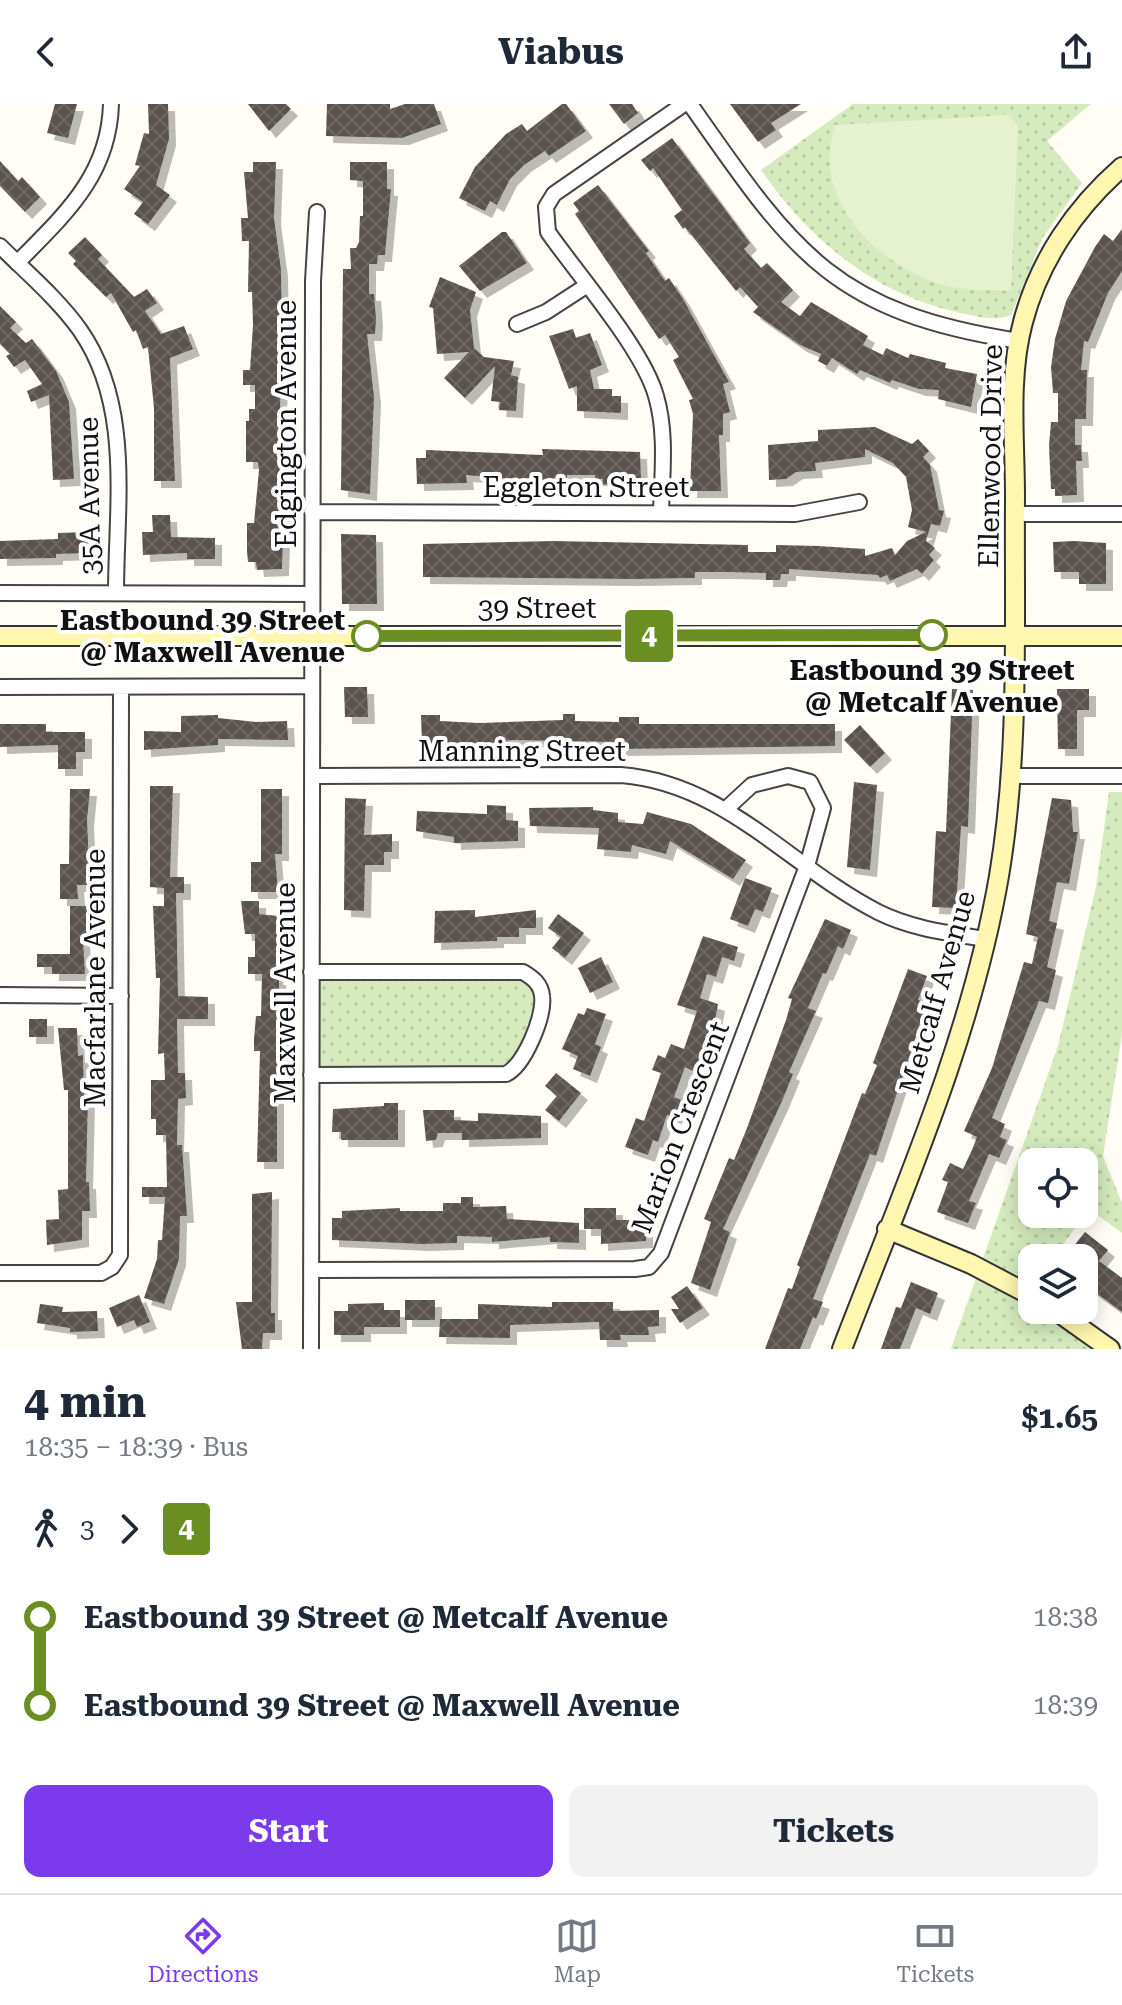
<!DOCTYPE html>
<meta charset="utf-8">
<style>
:root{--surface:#fff;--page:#f2f2f3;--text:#1f2937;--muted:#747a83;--line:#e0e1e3;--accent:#7c3aed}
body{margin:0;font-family:"Roboto Serif",serif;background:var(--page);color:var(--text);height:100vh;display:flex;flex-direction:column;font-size:30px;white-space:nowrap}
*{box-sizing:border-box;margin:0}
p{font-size:26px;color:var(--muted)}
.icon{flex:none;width:44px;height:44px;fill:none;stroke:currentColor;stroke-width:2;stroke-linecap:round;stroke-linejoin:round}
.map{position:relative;height:1245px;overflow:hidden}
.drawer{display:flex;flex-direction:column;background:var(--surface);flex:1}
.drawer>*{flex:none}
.badge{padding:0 16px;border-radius:6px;font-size:28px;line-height:52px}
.tools{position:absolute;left:1018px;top:1044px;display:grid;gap:16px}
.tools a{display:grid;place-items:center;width:80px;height:80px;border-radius:16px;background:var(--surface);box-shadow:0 4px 20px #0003;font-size:40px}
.map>.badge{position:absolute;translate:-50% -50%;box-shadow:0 0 0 4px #fff}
.legs{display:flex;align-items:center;gap:12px;height:88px;padding:0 24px;font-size:26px}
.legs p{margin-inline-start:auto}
.head{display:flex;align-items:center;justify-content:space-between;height:136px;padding:0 24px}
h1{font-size:44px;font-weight:700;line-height:60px}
.cta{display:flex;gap:16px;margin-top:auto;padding:16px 24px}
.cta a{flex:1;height:92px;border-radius:16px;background:var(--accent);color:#fff;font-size:32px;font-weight:700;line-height:92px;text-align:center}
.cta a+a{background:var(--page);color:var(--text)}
ul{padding:0 24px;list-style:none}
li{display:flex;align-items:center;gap:28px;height:88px;font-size:30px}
li i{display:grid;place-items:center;width:12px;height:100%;margin:0 10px;background:currentColor}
li i::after{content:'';width:20px;height:20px;margin:-10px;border:6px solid;border-radius:50%;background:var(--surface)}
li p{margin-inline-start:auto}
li:first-child i{background:linear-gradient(#0000 50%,currentColor 0)}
li:last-child i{background:linear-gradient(currentColor 50%,#0000 0)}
header{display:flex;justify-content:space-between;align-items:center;height:104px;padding:0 24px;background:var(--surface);font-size:36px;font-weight:700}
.tabs{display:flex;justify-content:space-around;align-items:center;height:112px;border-top:2px solid var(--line);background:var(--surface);font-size:22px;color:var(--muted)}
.tabs a{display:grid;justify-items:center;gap:4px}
.tabs .active{color:var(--accent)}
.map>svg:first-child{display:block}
.park{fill:url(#park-dots);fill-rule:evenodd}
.pitch{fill:#e6f2cf}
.building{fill:url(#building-cross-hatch);filter:url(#shadow)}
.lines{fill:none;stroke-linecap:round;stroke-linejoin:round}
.street-casing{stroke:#444;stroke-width:18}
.secondary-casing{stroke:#333;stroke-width:22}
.street{stroke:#fff;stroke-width:14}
.secondary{stroke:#fff6b0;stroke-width:18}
.line-1-casing{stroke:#fff;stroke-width:18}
.line-1{stroke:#6b8e23;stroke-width:12}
.stop-1-dot{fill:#fff;stroke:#6b8e23;stroke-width:4}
.labels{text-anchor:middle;stroke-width:8;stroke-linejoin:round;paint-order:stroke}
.street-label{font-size:28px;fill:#111;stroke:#fff}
.stop-label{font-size:28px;font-weight:bold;fill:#111;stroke:#fff;text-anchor:end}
</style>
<header><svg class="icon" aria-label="back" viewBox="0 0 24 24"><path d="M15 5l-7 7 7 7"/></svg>Viabus<svg class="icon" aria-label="share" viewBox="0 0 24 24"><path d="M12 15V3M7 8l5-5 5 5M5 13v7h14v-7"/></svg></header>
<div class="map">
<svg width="1122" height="1245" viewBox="0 0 1122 1245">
<defs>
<pattern id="park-dots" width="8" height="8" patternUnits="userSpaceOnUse" patternTransform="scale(2)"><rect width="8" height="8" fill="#d5ebbd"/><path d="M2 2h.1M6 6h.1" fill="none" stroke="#b6c8a1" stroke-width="1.8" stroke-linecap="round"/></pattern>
<pattern id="building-cross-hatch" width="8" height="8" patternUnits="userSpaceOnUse" patternTransform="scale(2)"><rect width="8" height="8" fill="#5a524d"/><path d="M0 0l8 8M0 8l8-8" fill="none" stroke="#6d6662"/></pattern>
<filter id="shadow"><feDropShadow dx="7" dy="7" stdDeviation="0" flood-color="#0004"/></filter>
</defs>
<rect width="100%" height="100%" fill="#fffdf5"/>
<path class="park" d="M853 0H1091L1047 37 1082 79 1043 133 1011 211C994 218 974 212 956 208 872 188 810 136 761 66Z
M1109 688H1122V930L1103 1052 1122 1099V1129L1089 1105 1053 1154H1032V1206H1055L1110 1245H951L1058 942 1096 783ZM1032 1058H1084V1110H1032Z
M311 868H523L543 896 513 967 311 971Z"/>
<path class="pitch" d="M1008 11 1018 21 1011 187C982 186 953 187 926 175 865 149 812 89 835 21Z"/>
<path class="building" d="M55 0H77L68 34 47 29Z
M148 0H168L169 35 156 81 170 91 148 120 134 110 143 98 124 85 140 62 135 61 144 29 149 30Z
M248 0H286L291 5 269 27Z
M327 0H390V5L405 0H434L441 20 402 34 326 32Z
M562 0H566L586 27 549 52 545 47 524 61 510 75 497 101 490 97 485 107 459 94 475 63 506 30 522 20 527 27Z
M609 0H632L638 9 624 20Z
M730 0H801L771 19 776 26 758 38Z
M672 34 750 139 744 145 761 164 767 159 793 186 781 198 800 212 811 198 868 232 863 241 883 251 886 244 908 254 910 250 946 259 945 264 977 270 971 303 938 295 939 286 919 285 892 276 890 279 860 266 857 270 832 254 827 262 818 257 821 250 800 241 753 208 758 203 740 183 736 187 685 123 683 125 674 112 682 106 653 64 650 67 641 56Z
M0 57 18 77 22 73 40 93 25 108 0 82Z
M253 58H276L274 114 281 166 282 222 279 350 280 372H285L282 465 257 466 256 458H248L247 447V419H254L259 366 258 358H246V317H249V305H255V281H243V266H250L253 221 252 188H248L249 137H242L241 114H248L244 68H253Z
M350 58H387V85H391L385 151H378L377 160H369V190H374L376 215 375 230H367L374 293 370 390 341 386 343 165H351L350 144H356L359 138 360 112H363V77L350 76Z
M598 81 649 147 646 149 665 177 669 174 683 195 729 278 723 280 730 308 723 310V331H719L721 387H690L693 310 689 296 693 295 673 256 679 253 665 231 659 235 575 110 579 107 573 99Z
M1122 125V167L1108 189 1088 238 1084 237 1081 266H1087L1086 315H1075V341H1081L1082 357H1076L1077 391 1055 392V385H1051L1049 342 1051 318H1058V289H1053L1051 263 1055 235 1066 197 1095 143 1104 130 1113 137Z
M502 128H506L527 159 480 187 459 162Z
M85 133 102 151 98 155 134 193 147 185 157 199 145 207 161 230 184 222 193 245 170 254 175 377H154V304L148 243 143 245 136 226 133 228 111 189 106 193 73 160 76 157 68 149Z
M440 173 476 188 470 206 474 244 484 253 514 257 511 271 518 273 516 307 499 306 500 298 491 297 495 262 465 294 444 274 469 248 437 250 433 204 429 203Z
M0 202 16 218 10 224 26 239 32 235 56 267 69 298 74 375 53 376 49 291 31 298 27 287 42 280 25 256 14 263 6 252 10 250 0 240Z
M573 225 576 234 590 229 602 261 590 266 594 285H612V292H621V309L577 307V282L569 285 549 232Z
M875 323 912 340 918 335 929 347 923 353 930 361 939 406 944 407 940 422 931 420 926 437 935 444 929 451 934 456 922 470 917 465 890 477 887 471 880 474 878 471 789 465V470H781L780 476H766V469L726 468H695V474L633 475 423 473V440L554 437 748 441V448H776V441L818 442 865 445V452L892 444 895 451 907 437 926 428 908 423 912 406 906 373 893 359 865 345V353L815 359 816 367 796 368 786 375 769 376 768 341 818 337V326Z
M542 345 640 348 641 376 602 381 603 375H595V371H567V377L541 378 466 371 467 379 417 380 416 354H426V346L543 351Z
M152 411H170L171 433 215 434V455H187V449L143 451 142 428H153Z
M87 428 88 449 56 450V454L0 455V437L58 435V429Z
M341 430 376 431 377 500H342Z
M1075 437 1106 439V480H1079V468H1054L1053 438Z
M344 583H367L368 613H345Z
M952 585 973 586 968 723 961 722 956 804 932 803 936 727 946 728Z
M1057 585H1089V606H1077V645H1058Z
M563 610H575V617L619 618V613H639V620H835V642L619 645V638L512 636 479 641H422L421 611H440V617L479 619 563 616Z
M218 611V614L256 618 287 617 288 636 218 635V641L144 646V627L181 628V612Z
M0 620H46V628H85V648H76V665H58V641L0 643Z
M860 621 885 649 870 663 844 636Z
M854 678 877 681 870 766 847 763Z
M150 682H173L170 773H184V789H176L178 892 208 893V915H177L178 969H185L186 994 178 995 177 1041H182L187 1112H180L179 1155 164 1200 144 1194 157 1155 158 1136H162L165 1093H142V1083H167L166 1031H156V1015H151V976H165L164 949 158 950 160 874H156L153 802H164V784L150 783Z
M70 685H90L87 716 90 781H77L78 795H60V760H69Z
M261 685H282V750H275L278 788H251V758H261Z
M345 694 366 695 364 731 392 730V748H384V761H365L364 807 344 806Z
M1052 694 1071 696 1073 728H1078L1069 780 1057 778 1049 817 1057 819 1047 863 1056 866 1048 899 1039 897 992 1014 1005 1020 1000 1033 1007 1036 999 1054 989 1050 969 1097 976 1099 968 1119 937 1108 948 1078 942 1076 950 1059 963 1065 972 1046 977 1033 964 1027 992 964 1024 858 1032 860 1038 833 1026 830Z
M487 701 506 702V716L518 717V737L454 739V733L416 727 417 707 487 710Z
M593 703V706L618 709V718L643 720 647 708 691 720 746 756 733 775 670 737 666 750 632 741 631 748 597 745 599 724 530 722 529 704Z
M745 774 772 784 763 808 755 805 748 822 730 815Z
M241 797H259V810L278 812 276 874H279V888H282V984H277V1058H257L260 947H254V935L256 912H261L262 870H248V853H255V830H245Z
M70 802H90V836H83L85 870H52V863H37V850H70Z
M475 806V813L536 806V824H519V833H497V837L434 839 435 807Z
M558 810 584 829 565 854 552 844 561 833 548 824Z
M825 815 851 826 843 845 838 842 826 870 823 869 808 904 816 907 789 968 793 970 782 997 723 1125 730 1128 710 1186 691 1179 711 1118 704 1115 729 1054 734 1056 747 1024 786 916 792 895 788 894Z
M703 832 738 843 734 857 722 853 716 873 707 870 700 894 718 900 714 922 695 968 685 963 674 993 681 996 675 1013 667 1011 658 1038 653 1036 648 1051 625 1043 636 1014 644 1017 661 969 652 966 658 951 665 954 671 940 684 945 697 907 677 901Z
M601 853 613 878 590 889 578 864Z
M908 865 927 872 918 896 927 899 876 1052 870 1050 813 1195 823 1198 816 1215 813 1213 800 1245H765L788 1184 792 1185 800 1163 797 1161 862 989 865 990 877 961 873 959Z
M587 904 606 910 595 940 601 943 590 972 573 965 578 952 562 945 578 909 584 911Z
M29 915H47V933H29Z
M58 924H77L78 952 83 951 84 993 88 992 86 1078H89L90 1107H82V1136L47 1141 46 1116 59 1115 58 1086 68 1085V986H64Z
M556 969 581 989 559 1017 545 1006 557 992 545 982Z
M384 999H398V1036H341V1028H332L333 1005 384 1002Z
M423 1006H454V1016L478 1017V1009L541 1012V1034L462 1036V1029H438L436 1036 426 1037Z
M272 1088 271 1209H275V1229H263L262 1245H242L236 1198H252V1090Z
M461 1093H473V1103L506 1102 507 1115 579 1119V1139L550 1138V1133L492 1138V1133L457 1132V1139L422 1140 332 1136V1114H342V1107L400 1104V1107H443V1099H461Z
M584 1104H616V1116H646V1137L601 1140V1125H584Z
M1085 1128 1108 1146 1099 1157 1122 1174V1208L1084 1180V1154L1069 1148Z
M911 1178 938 1189 930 1210 916 1204 900 1245H881L896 1203 901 1204Z
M687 1182 703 1204 680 1219 671 1205H679L671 1193Z
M139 1191 150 1218 137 1223 134 1216 117 1223 109 1204Z
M405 1196H435V1216H405Z
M552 1198H613V1207L659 1206V1222L648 1223 649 1231H620L621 1236H600L599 1218 510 1221V1234L439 1233 440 1215H478V1200L552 1203Z
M384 1199V1206H400V1223H364V1231H334V1207H348V1200Z
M40 1200 63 1203 62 1208 97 1207 98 1227 70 1228V1224L37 1219Z"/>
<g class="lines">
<g class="street-casing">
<path id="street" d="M690 0C793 147 831 208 1019 237
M0 142C27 169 58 195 80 226 133 302 116 402 116 489
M17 159C64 111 109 72 111 0
M517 220 546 208 586 182
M312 408 795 410 859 398
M661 409C662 371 667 329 656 292 643 245 578 171 548 128L546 103 554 90 684 0
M1015 410H1122
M0 489 312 490
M0 583 311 582
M312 672 621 671C725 679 790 763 878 808 912 825 949 829 985 835
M1011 672H1122
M0 891 121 892
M311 971 506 970C524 962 545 912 542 892 541 880 533 874 523 868H311
M311 1166 635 1165 649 1163 661 1149 807 762 823 704 810 678 788 672 752 681 726 705
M0 1169H101L112 1163 120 1151 121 583
M311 1245 313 177 317 108"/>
</g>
<g class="secondary-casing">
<path id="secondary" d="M0 532H1122
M887 1125 971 1160 1032 1192
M1055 1206 1110 1245
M842 1245C901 1091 971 935 999 772 1020 647 1014 519 1015 392 1015 336 1008 273 1023 218 1039 157 1075 104 1122 63"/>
</g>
<use href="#street" class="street"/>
<use href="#secondary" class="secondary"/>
</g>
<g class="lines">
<g class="line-1-casing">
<path id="line-1" d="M367 532 932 531"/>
</g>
<use href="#line-1" class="line-1"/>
</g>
<g class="stop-1-dot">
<circle cx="932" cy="531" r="14"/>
<circle cx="367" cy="532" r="14"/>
</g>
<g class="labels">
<g class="street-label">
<text transform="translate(286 320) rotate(-90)" y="10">Edgington Avenue</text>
<text transform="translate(990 352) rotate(-89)" y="10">Ellenwood Drive</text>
<text x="586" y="393">Eggleton Street</text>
<text transform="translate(89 392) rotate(-91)" y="10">35A Avenue</text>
<text x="537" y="514">39 Street</text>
<text x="522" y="657">Manning Street</text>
<text transform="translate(95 874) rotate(-90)" y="10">Macfarlane Avenue</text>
<text transform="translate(937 888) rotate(-74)" y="10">Metcalf Avenue</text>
<text transform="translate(285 889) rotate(-90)" y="10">Maxwell Avenue</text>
<text transform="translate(680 1023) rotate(-69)" y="10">Marion Crescent</text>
</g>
<g class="stop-label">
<text x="345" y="526">Eastbound 39 Street<tspan x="345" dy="32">@ Maxwell Avenue</tspan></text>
<text x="932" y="576" text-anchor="middle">Eastbound 39 Street<tspan x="932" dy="32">@ Metcalf Avenue</tspan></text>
</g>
</g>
</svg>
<div class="tools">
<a><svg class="icon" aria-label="locate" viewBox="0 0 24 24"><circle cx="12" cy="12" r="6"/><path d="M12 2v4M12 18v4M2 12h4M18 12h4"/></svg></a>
<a><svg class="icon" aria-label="layers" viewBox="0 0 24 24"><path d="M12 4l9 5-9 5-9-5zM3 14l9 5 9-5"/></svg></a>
</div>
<b class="badge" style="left:649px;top:532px;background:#6b8e23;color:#fff">4</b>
</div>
<section class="drawer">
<div class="head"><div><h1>4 min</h1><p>18:35 – 18:39 · Bus</p></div><b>$1.65</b></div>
<div class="legs"><svg class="icon" aria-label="walk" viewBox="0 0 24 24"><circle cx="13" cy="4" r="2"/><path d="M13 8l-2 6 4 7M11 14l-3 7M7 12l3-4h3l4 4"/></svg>3<svg class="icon" aria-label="forward" viewBox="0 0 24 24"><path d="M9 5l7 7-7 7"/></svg><b class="badge" style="background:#6b8e23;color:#fff">4</b></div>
<ul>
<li><i style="color:#6b8e23"></i><b>Eastbound 39 Street @ Metcalf Avenue</b><p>18:38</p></li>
<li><i style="color:#6b8e23"></i><b>Eastbound 39 Street @ Maxwell Avenue</b><p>18:39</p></li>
</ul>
<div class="cta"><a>Start</a><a>Tickets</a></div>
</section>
<nav class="tabs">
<a class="active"><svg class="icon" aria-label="directions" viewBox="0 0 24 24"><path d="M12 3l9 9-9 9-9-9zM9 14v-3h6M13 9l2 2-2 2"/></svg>Directions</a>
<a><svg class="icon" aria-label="map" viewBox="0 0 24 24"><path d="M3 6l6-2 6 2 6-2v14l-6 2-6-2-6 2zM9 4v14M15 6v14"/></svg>Map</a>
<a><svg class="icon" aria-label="tickets" viewBox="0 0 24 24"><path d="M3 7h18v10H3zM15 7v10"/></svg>Tickets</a>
</nav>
